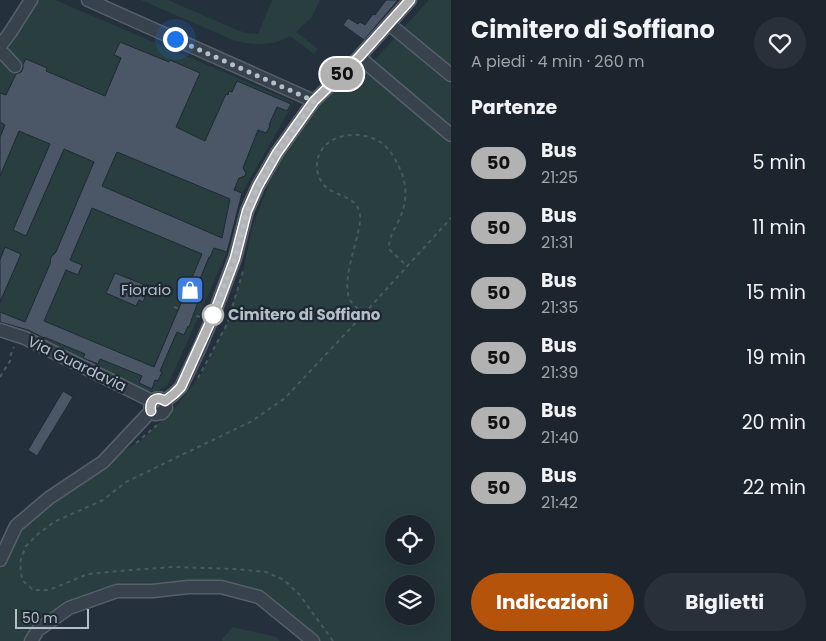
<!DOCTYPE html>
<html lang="it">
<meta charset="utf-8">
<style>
:root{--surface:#1c242e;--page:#29303a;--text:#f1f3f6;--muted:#a0a4aa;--line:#3a414a;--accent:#b45309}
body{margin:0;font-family:Poppins,sans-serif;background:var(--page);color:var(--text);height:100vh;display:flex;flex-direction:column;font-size:19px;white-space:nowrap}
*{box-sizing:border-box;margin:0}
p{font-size:16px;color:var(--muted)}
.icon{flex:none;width:28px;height:28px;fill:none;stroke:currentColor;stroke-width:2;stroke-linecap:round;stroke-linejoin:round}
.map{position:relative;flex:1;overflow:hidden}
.drawer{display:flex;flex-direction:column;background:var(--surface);width:375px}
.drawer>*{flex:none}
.badge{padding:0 10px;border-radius:16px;font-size:18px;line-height:32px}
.controls{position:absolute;left:385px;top:515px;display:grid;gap:10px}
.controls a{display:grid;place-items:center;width:50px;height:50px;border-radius:50%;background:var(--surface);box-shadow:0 5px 20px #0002,0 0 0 1px var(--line);font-size:25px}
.scale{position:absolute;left:15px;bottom:12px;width:74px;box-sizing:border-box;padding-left:5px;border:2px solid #b4bdc8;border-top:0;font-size:14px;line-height:18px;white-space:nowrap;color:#b4bdc8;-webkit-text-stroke:4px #1d2732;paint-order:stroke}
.you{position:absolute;width:25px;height:25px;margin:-12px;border:4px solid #fff;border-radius:50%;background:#1a73e8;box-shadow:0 0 0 8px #1a73e833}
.map>.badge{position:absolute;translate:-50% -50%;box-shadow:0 0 0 2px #fff}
h2{padding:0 20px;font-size:19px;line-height:45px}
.round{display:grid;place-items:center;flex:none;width:52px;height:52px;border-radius:26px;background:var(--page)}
.headline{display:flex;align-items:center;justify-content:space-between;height:85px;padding:0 20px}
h1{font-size:24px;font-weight:700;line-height:38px}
.button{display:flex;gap:10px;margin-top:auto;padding:10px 20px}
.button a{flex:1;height:58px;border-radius:30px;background:var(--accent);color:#fff;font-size:20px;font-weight:700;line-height:58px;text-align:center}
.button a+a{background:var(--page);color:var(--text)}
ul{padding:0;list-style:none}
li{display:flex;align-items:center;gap:15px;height:65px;padding:0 20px}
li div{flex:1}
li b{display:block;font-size:19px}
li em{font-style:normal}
li .badge{min-width:55px;font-weight:700;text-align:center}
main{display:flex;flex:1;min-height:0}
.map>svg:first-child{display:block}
.green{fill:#283e3f;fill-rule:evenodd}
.building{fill:#4b5766;stroke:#1f2934;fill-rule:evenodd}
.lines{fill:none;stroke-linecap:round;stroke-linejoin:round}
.minor-casing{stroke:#56606b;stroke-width:15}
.path{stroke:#475b5d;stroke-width:2;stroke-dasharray:4 4;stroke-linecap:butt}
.minor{stroke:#38424d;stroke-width:12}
.line-casing{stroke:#fff;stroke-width:11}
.line{stroke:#b2b2b2;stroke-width:8}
.walk{stroke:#b4bdc8;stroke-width:5;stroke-dasharray:0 9}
.stop-dot{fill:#fff;stroke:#b2b2b2;stroke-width:2.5}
.labels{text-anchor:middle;stroke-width:4.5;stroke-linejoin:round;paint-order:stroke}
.poi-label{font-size:15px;fill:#b4bdc8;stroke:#1d2732;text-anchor:end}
.stop-label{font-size:15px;font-weight:bold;fill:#b4bdc8;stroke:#1d2732;text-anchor:start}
.street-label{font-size:15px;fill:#b4bdc8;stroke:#1d2732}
</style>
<main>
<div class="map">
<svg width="451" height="641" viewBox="0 0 451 641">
<rect width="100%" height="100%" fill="#25303d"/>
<path class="green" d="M22 0H55L294 102 242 193 227 252 168 385 157 391H142L0 327V33Z
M141 0H168L237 30 246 33 258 34 272 0H320L312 17 296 32 318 49 314 54 290 36C273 46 253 46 233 40Z
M429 0H451V129L372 63Z
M357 66 364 72 368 67 451 143V641H301L304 633 259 597 221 587 117 591 69 608 31 641H0V560L16 526 103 462 139 442 174 409 200 376 227 324 244 268 252 228 276 165 294 137 318 108ZM394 524H426V556H394ZM394 584H426V616H394Z
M233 627 277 637 280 641H222V639Z"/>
<path class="building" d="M386 0H398L364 40 343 25 348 18 358 24 360 22 365 25 373 14 375 15Z
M120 42 169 62 170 60 200 73 176 127 205 141 226 94 228 95 229 91 232 92 237 81 291 104 287 111 277 107 269 125 270 126 266 133 258 130 243 168 246 173 245 176 239 178 234 190 242 193 227 252 214 248 210 257H209L193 296 199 299 189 327 188 326 184 335 177 332 160 371 162 372 158 381 155 380 152 389 139 383 142 376 100 359 98 364 83 358 85 354 44 337V338L28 330 0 322V312L25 322 50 264 51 257 56 252 94 162 64 149 26 236 13 230 50 144 19 131 0 176V137L5 125 0 122V93L6 95 16 74 21 72 23 68V64L26 59 47 68 46 71 105 96 121 58 114 55ZM117 152 230 199 222 238 102 186ZM92 208 202 254 154 367 44 321 66 270 78 275 82 265 70 260Z
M5 247 21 254 0 302V260Z
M115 273 145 285 143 291 147 293 143 302 139 300 136 306 106 293Z
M63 391 73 397 37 456 28 450Z"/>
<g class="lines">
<g class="minor-casing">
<path id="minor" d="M88 0 314 101
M389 24 451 75
M0 46 10 33 31 0
M0 53 4 54 15 66
M359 57 451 135
M0 330 25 338 152 401
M165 401 174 394 181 387 200 347 214 314 235 258 247 211 258 186 277 153 314 101 359 57 410 0
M151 411 155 414 162 413 166 408 165 401
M0 560 16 526 49 498 103 462 151 411C148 401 157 394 165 401
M31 641 38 630 69 608 117 591H153L188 587H221L259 597 313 641"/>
</g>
<path class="path" d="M174 307 200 317
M364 314C360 310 353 305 350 300 342 284 354 251 358 233 359 227 361 221 360 215 357 192 328 198 320 179 318 174 316 169 317 164 319 134 359 128 380 142 391 149 399 165 403 177 408 194 405 209 397 224 392 233 389 239 389 249L407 266
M0 377 10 361 11 354 14 347
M198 378 227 324 244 268
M136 443 157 425
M333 641 299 594 284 580 266 572 236 569 173 567 131 570 88 574 49 590H33L22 580 20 562 26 546 38 534 54 522 103 500 126 482 252 421 285 398 361 317 451 218"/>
<use href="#minor" class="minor"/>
</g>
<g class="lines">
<g class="line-casing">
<path id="line" d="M151 411C149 401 156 395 165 401L174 394 181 387 214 314 235 258 247 211 258 186 277 153 314 101 359 57 410 0"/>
</g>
<use href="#line" class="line"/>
<path class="walk" d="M175 39 314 101 277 153 258 186 247 211 235 258 213 315"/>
</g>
<defs>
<g id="shop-square" transform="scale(1.4375)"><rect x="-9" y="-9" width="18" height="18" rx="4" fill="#3f7fe0" stroke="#1d2732"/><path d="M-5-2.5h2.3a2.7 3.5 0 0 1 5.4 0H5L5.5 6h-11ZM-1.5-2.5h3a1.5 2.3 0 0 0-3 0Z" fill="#fff"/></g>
</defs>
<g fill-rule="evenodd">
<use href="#shop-square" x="190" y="290"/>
</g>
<circle class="stop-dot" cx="213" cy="315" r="10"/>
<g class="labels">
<g class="poi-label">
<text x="171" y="295">Fioraio</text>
</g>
<g class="stop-label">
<text x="228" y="320">Cimitero di Soffiano</text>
</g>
<g class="street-label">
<text transform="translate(77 364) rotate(26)" y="5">Via Guardavia</text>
</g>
</g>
</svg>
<div class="controls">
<a><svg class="icon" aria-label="locate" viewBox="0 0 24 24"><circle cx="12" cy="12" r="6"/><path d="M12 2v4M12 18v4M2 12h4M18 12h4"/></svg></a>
<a><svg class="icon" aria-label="layers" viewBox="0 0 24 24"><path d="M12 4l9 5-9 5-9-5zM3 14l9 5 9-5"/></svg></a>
</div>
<div class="scale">50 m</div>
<div class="you" style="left:175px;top:39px"></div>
<b class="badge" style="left:342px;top:74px;background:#b2b2b2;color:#111">50</b>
</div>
<section class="drawer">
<div class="headline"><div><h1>Cimitero di Soffiano</h1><p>A piedi · 4 min · 260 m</p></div><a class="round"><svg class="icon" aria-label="heart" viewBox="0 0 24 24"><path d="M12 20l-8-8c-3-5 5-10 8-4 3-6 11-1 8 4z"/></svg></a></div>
<h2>Partenze</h2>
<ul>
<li><span class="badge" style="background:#b2b2b2;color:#111">50</span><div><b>Bus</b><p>21:25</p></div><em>5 min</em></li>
<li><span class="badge" style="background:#b2b2b2;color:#111">50</span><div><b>Bus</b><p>21:31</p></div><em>11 min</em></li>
<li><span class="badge" style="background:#b2b2b2;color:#111">50</span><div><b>Bus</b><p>21:35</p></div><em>15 min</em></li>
<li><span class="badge" style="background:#b2b2b2;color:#111">50</span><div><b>Bus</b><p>21:39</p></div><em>19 min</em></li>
<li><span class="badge" style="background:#b2b2b2;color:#111">50</span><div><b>Bus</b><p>21:40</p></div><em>20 min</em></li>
<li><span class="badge" style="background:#b2b2b2;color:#111">50</span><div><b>Bus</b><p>21:42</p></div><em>22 min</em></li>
</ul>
<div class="button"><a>Indicazioni</a><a>Biglietti</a></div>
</section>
</main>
